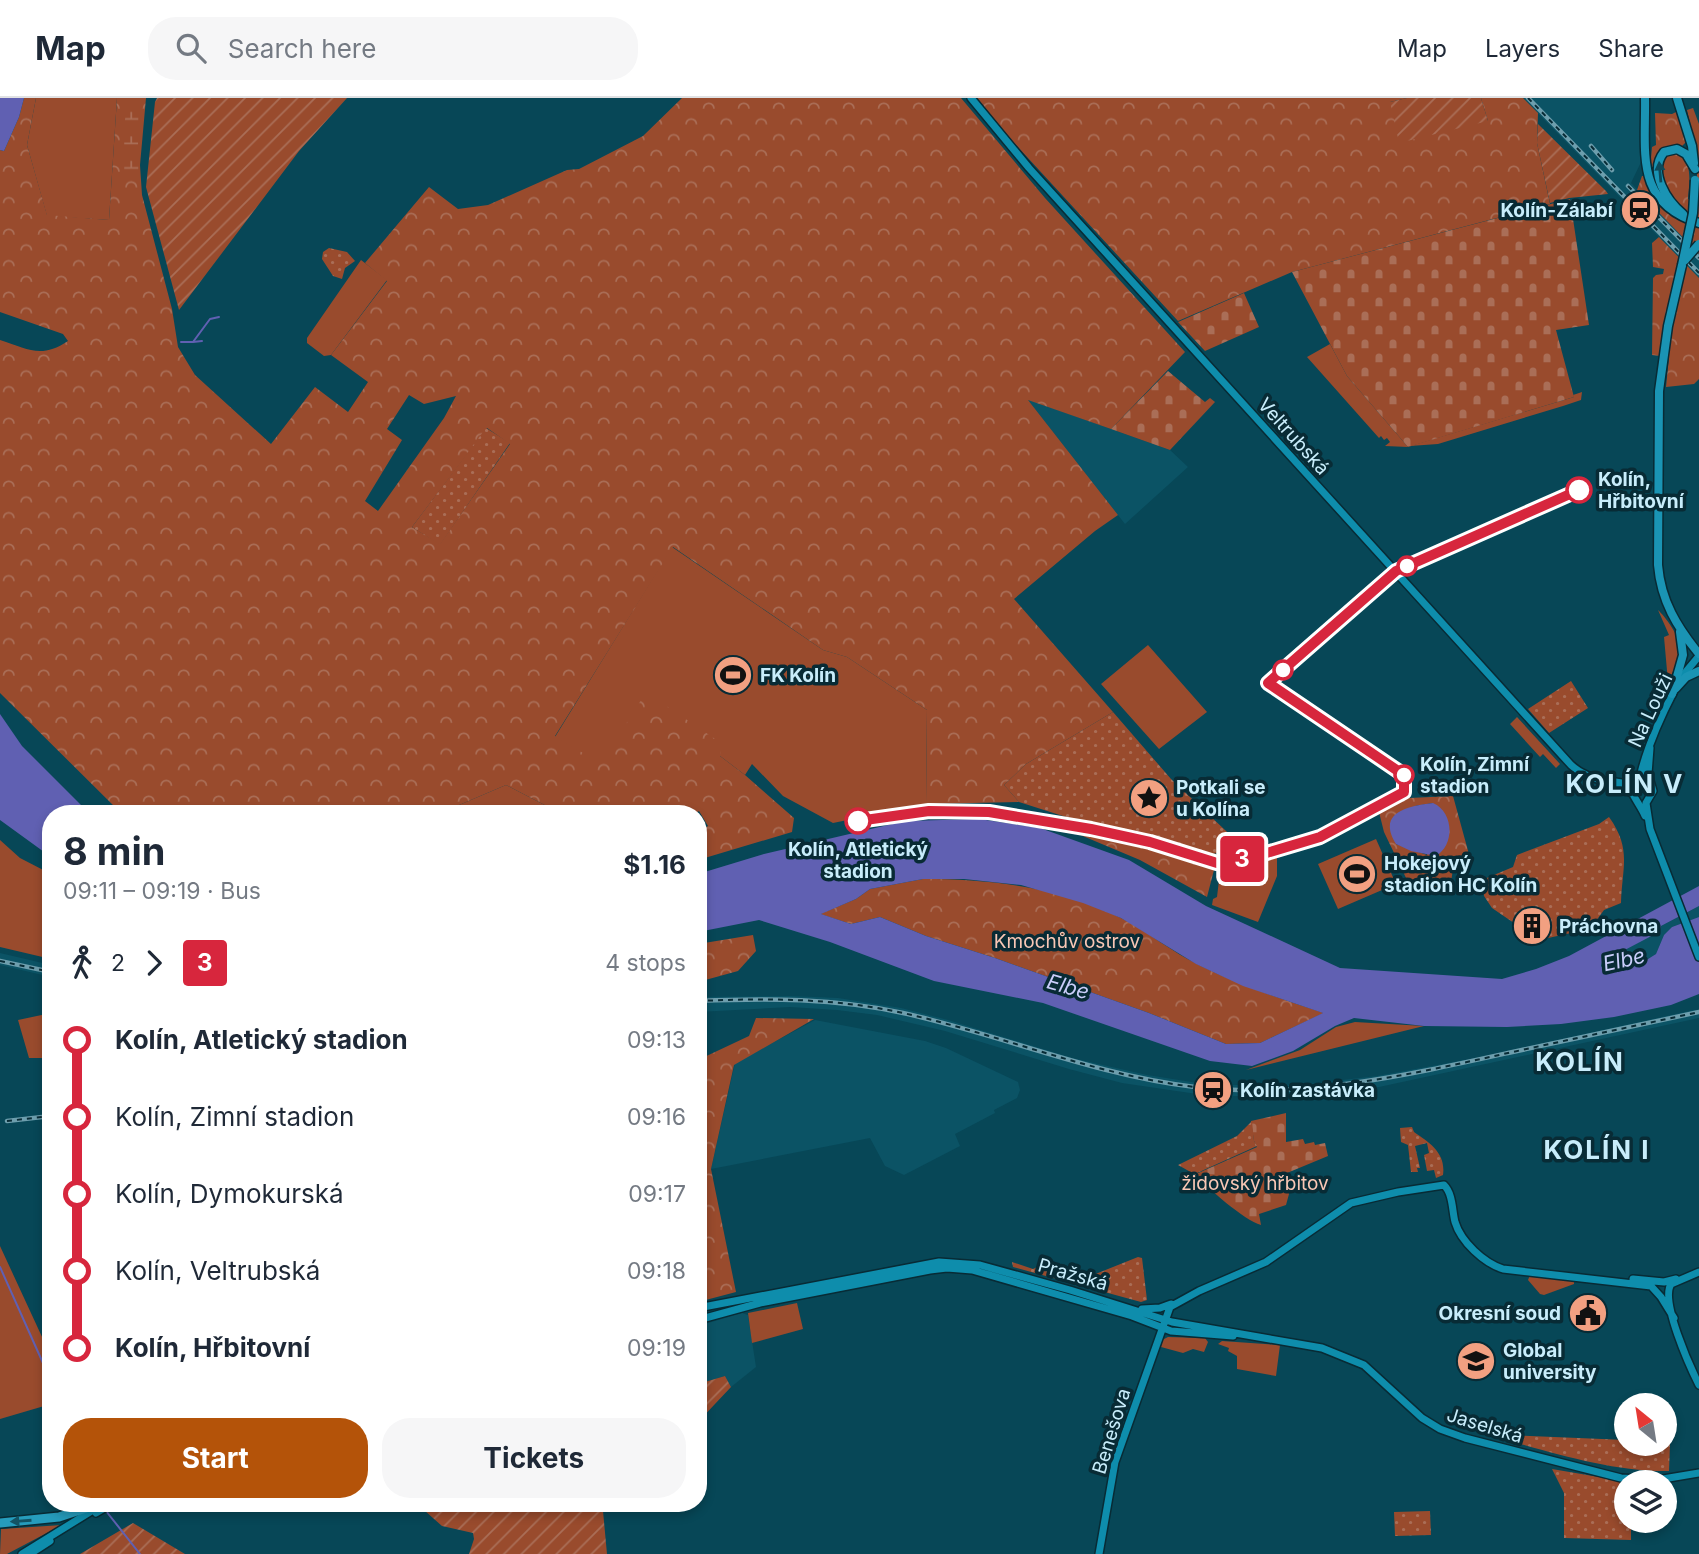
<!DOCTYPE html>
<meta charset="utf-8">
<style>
:root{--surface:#fff;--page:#f6f6f7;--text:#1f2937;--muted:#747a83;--line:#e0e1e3;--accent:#b45309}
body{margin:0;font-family:Inter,sans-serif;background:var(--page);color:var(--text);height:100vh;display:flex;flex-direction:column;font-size:26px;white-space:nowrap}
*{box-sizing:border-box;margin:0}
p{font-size:23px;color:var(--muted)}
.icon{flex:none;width:38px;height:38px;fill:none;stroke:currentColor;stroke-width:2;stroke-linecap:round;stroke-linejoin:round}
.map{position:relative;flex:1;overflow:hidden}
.details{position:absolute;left:42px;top:707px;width:665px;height:707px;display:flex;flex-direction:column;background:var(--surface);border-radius:28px;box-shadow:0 4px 10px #0003}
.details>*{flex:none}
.badge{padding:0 14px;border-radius:5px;font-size:24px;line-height:46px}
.needle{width:46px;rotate:330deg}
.buttons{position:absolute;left:1614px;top:1295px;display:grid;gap:14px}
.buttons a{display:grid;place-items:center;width:63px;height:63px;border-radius:50%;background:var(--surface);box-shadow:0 4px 10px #0003;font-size:35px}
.map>.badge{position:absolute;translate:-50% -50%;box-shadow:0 0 0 4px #fff}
.legs{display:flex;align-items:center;gap:10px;height:77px;padding:0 21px;font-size:23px}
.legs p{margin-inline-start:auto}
.head{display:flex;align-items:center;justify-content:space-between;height:119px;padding:0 21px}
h1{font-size:38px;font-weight:700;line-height:52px}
.primary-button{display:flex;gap:14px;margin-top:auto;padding:14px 21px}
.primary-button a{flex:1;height:80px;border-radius:28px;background:var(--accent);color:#fff;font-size:28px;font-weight:700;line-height:80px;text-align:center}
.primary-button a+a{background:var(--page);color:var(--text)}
ul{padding:0 21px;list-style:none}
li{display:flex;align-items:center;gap:24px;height:77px;font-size:26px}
li i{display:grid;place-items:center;width:10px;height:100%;margin:0 9px;background:currentColor}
li i::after{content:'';width:18px;height:18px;margin:-9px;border:5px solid;border-radius:50%;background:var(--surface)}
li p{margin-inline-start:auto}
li:first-child i{background:linear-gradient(#0000 50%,currentColor 0)}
li:last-child i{background:linear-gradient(currentColor 50%,#0000 0)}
header{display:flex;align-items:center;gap:42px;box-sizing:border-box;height:98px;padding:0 35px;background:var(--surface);border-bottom:2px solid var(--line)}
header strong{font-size:33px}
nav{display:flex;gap:38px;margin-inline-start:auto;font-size:24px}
.search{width:490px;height:63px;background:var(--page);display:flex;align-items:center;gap:18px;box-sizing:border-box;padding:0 24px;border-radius:28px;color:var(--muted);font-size:26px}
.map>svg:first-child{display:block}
.built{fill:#0b5365}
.grass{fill:#994b2d}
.forest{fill:url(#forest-crowns);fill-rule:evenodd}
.wetland{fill:url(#wetland-marsh)}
.cemetery{fill:url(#cemetery-stones)}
.park{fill:url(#park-dots)}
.garden{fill:url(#garden-furrows)}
.water{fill:#6060b2;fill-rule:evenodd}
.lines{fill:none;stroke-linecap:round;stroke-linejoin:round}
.stream{stroke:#6060b2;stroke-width:2}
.tertiary-casing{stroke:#082b35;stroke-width:10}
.secondary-casing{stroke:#082b35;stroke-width:11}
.primary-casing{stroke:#082b35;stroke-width:12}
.tertiary{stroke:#0e8dac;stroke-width:7}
.secondary{stroke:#1a94b4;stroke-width:8}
.primary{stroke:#269cbc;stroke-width:9}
.rail-casing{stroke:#6d9ead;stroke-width:4.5}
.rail{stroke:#082b35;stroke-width:2;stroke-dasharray:5;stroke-linecap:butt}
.secondary-bridge-casing{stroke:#082b35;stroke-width:11;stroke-linecap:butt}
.secondary-bridge{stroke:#1a94b4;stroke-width:8}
.oneway{fill:#0d4a5b}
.oneway2{fill:#125364}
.line-1-casing{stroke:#fff;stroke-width:16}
.line-1{stroke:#d7263d;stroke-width:10}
.stop-1-dot{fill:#fff;stroke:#d7263d;stroke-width:3.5}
.labels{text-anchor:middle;stroke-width:7;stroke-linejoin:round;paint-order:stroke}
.poi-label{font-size:19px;font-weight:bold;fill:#c8edfb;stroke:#082b35;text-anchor:start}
.street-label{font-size:19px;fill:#c8edfb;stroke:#082b35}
.stop-label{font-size:19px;font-weight:bold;fill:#c8edfb;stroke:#082b35;text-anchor:start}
.park-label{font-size:19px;fill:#f9c7b5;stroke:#082b35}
.water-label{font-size:21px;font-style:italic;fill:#cacefb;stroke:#082b35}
.district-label{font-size:26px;font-weight:bold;letter-spacing:2px;fill:#c8edfb;stroke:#082b35}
</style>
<header>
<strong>Map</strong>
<div class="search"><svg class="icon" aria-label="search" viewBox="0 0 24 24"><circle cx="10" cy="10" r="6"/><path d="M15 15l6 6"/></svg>Search here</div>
<nav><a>Map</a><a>Layers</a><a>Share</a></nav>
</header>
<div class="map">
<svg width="1699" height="1456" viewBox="0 0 1699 1456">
<defs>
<pattern id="forest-crowns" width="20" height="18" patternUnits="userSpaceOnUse" patternTransform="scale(1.75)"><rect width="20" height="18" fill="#994b2d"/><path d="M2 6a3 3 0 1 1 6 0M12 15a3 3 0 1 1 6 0" fill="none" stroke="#aa6e57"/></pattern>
<pattern id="wetland-marsh" width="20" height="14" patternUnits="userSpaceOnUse" patternTransform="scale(1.75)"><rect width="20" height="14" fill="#994b2d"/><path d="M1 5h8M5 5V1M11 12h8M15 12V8" fill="none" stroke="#aa6e57"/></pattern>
<pattern id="cemetery-stones" width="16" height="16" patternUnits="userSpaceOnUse" patternTransform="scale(1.75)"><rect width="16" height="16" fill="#994b2d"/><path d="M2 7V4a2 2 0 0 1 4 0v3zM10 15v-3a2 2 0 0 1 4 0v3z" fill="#aa6e57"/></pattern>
<pattern id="park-dots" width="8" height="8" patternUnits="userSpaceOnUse" patternTransform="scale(1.75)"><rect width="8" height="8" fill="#994b2d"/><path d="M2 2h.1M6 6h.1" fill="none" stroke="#aa6e57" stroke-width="1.8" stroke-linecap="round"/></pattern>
<pattern id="garden-furrows" width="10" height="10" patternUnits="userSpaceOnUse" patternTransform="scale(1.75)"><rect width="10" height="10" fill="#994b2d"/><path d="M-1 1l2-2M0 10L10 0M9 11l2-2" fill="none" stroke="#aa6e57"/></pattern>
</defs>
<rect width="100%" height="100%" fill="#074757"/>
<path class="built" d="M1523 0H1640L1641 64 1631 85 1699 156V180Z
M1027 301 1170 352 1188 369 1125 426Z
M1699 808V819L1672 829 1664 837 1656 856 1648 861 1604 871 1601 868V864L1658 834 1661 828Z
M0 855 51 867V879L0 867Z
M790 898 838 900 901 910 948 922 1072 960 1147 977 1198 985 1256 988 1308 986 1377 978 1476 960 1694 912H1699V920L1379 989 1308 998 1255 999 1197 996 1122 985 1069 971 945 933 877 917 837 912 790 909 698 914V899Z
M815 922 925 943 946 950 1018 984 1020 992 1017 1000 994 1012 995 1015 955 1036 960 1048 904 1077 885 1068 870 1040 711 1071 735 965Z
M742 1215 748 1217 756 1269 731 1289 725 1278 698 1286V1228Z"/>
<path class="grass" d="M36 0H117L109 122 47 118 27 47Z
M361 162 387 182 331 257 324 258 307 245V240Z
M1330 246 1347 278 1408 349 1385 348 1390 344 1387 340 1384 342 1381 338 1379 340 1307 259Z
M1582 294 1581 302 1563 308 1438 346 1410 348 1574 299 1573 297Z
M672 449 823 552 847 559 927 612 926 706 833 725 783 698 752 666 745 677 720 658 601 667 555 639Z
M1658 512C1665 518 1683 543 1681 553 1681 556 1671 579 1668 584L1664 539 1669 537Z
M1148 547 1207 614 1159 651 1101 586Z
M1517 619 1560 666 1556 670 1543 656 1540 659 1510 626Z
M506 687 562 716H438Z
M1376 741 1396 786 1338 811 1318 766Z
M0 742 20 760 51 776V861L0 849Z
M1277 756V778L1258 824 1212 807 1213 801 1217 799 1219 782 1216 780 1221 769Z
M51 915V960H29L18 922Z
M1355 924 1424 928 1246 972 1300 952 1336 929Z
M0 1148 49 1254 51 1306 0 1321Z
M1530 1177 1574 1182V1186L1544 1197 1540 1196 1528 1182Z
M797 1205 803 1231 752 1245 748 1215Z
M1168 1239 1205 1240 1208 1244 1204 1254 1193 1251 1183 1255 1161 1249 1162 1242Z
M1222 1243 1280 1247 1276 1278 1237 1271V1258L1228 1253 1229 1250 1218 1246Z
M62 1427 7 1456H0L1 1431Z"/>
<path class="forest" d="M24 0H36L27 47 47 117 109 122 117 0H146L140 67 142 97 172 211 178 249 195 277 271 346 315 289 348 314 368 284 331 257 387 183 365 165 429 89 458 111 488 107 567 72 579 71 643 38 682 0H961L1045 100 1185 254 1111 331 1028 302 1118 417 1095 433 1014 501 1113 614 1026 666 1004 687 1019 704 926 706 927 612 847 559 823 552 673 449 555 638 601 666 646 594 721 645 720 658 745 677 794 720 792 734 698 762V734L708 728 699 713 694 716H562L506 687 438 716H122L0 595V242C28 251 41 261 68 243L63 236 0 214V52L4 53 19 19ZM409 297 424 306 456 298 444 320 378 413 365 403 402 342 387 331ZM487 330 510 346 440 446 412 429Z
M977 0H1407L1390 4 1488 23 1481 0H1523L1538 15 1537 45 1550 106 1292 174 1178 223 1005 35Z
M1693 10 1699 26V121C1678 111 1651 83 1666 58L1676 55C1694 63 1689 85 1688 101L1697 102V56L1687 12Z
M1678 13 1687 43 1682 48 1668 49 1655 68 1650 71 1652 49 1656 47 1655 15 1672 16Z
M1642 78H1644C1655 106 1670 121 1699 128V156L1637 92Z
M1659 139 1699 180V281L1694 286 1666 289 1669 259 1652 257 1653 180 1656 177 1663 176 1664 171 1653 169 1652 145Z
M1453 698 1470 760 1455 759 1449 796 1407 782 1384 734 1379 714 1409 700ZM1433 705 1427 757 1396 746 1415 708Z
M1059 728 1146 746 1215 768 1207 799 1140 762Z
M923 781C991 781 1059 789 1121 820 1148 834 1172 854 1199 867 1239 887 1281 901 1324 915L1260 945 1226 946 1149 915 995 860 926 838 880 819 851 826 820 816 856 801 870 791Z
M753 837 756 853 738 873 698 884V846Z
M756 920 814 921 734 967 711 1071 736 1194 698 1204V962L749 938Z"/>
<path class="wetland" d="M127 0H141L138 41 139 76 120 77Z"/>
<path class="cemetery" d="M1570 101 1589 227 1556 232 1574 299 1408 349 1347 278 1292 174Z
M1244 195 1259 229 1205 253 1178 224Z
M1168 273 1205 304 1210 300 1215 304 1170 352 1111 331Z
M1286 1015V1044L1303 1041 1305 1046 1314 1044 1315 1047 1325 1045 1328 1058 1287 1075 1289 1096 1286 1107 1259 1116 1261 1127C1244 1122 1207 1090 1196 1076L1257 1049 1254 1043 1251 1023Z"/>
<path class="park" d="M329 150 347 154 355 163 345 170 342 181 333 178 322 161 323 154Z
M486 330 510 345 440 447 412 429Z
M1571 583 1588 610 1549 635 1528 611Z
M1113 614 1171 681 1243 749 1213 756 1066 719 1019 704 1004 687 1026 666Z
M1609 719C1632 751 1622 769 1621 805L1604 812 1596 823 1571 835 1539 842 1492 810 1484 798 1482 782 1513 769 1517 757 1599 726Z
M1252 1023 1254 1043 1257 1048 1197 1075 1196 1077 1178 1067 1237 1038Z
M1412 1029 1414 1034C1430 1045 1446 1055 1443 1077L1436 1080 1434 1072 1427 1073 1424 1057 1429 1055 1427 1045 1415 1048 1420 1070H1417L1418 1074H1411L1408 1047 1401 1044 1400 1030Z
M1138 1159 1142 1160 1147 1202 1141 1204 1013 1169 1012 1164 1033 1171 1037 1169 1093 1177Z
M1483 1336 1626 1342V1346H1664V1341L1670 1346 1669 1373C1606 1374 1543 1351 1483 1336Z
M1552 1371 1628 1384H1626V1423H1631V1442L1564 1440V1395Z
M1430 1413 1431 1437 1395 1438 1394 1414Z"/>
<path class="garden" d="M157 0H347L299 53 179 212 146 89 155 4Z
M1407 0H1481L1488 23 1399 45 1390 4Z
M1538 26 1606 93 1608 96 1569 100 1550 105 1537 45Z
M725 1278 731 1289 698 1324V1286Z
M416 1405H611L603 1413 607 1456H469L474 1441 473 1435 442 1428Z
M133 1425 185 1456H80Z"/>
<path class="water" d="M0 0H24L19 19 4 53 0 52Z
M0 616 22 648 85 711 94 716H51V759L0 722Z
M1433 705C1454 714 1455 747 1436 758L1411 753 1396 746C1376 714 1409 708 1433 705Z
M979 721 1040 730 1129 762 1206 808 1340 870 1502 881 1536 871 1569 858 1699 788V808L1661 828 1659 834 1602 864 1601 868 1604 871 1648 861 1656 856 1664 837 1672 829 1699 819V896L1671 907 1614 919 1561 926 1507 929 1424 928 1354 920 1335 928 1293 953 1252 968 1210 963 1043 905 934 883 830 844 759 822 698 834V776L764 756 905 723ZM923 781H964L1021 787 1083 805 1121 820 1196 866 1243 888 1323 915 1260 945 1226 946 1149 915 995 860 926 838 880 819 851 826 821 816 856 801 870 791Z"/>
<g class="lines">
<path class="stream" d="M181 244H193L210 221 219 219
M193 244 202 243
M0 1169 47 1274 51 1288
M106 1413 140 1456"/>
<g class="tertiary-casing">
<path id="tertiary" d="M971 0 1029 70 1571 667C1589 684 1616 682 1634 697
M1679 582 1699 558
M1650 650 1648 676 1653 693 1646 705 1650 731 1699 859
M1609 683 1628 686 1635 684
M1645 718C1643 712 1633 698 1632 694 1631 687 1639 682 1641 675 1648 647 1661 618 1674 593
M1699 1174 1671 1186C1660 1203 1690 1269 1699 1287
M1633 1181 1664 1184 1676 1181
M698 1210 939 1164 980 1167 1070 1192 1172 1224 1322 1250 1364 1267 1422 1320 1440 1331 1465 1340 1621 1380 1657 1382 1699 1375
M1142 1211 1160 1210 1171 1206
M698 1222 760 1205 930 1172 947 1170 972 1172 1132 1218 1171 1233 1233 1238
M96 1415 113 1405
M22 1456 98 1409
M30 1456 50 1443
M1099 1456 1115 1364 1170 1209 1199 1193 1266 1164 1351 1105 1398 1094 1444 1087C1453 1096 1452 1112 1455 1124 1461 1144 1484 1165 1503 1171L1651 1188 1661 1199 1674 1220"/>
</g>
<g class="secondary-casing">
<path id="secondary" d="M1645 0C1646 55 1634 105 1699 125
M1677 0 1692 48 1694 65
M1683 116C1667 103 1648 74 1664 54L1677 51 1686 56 1695 71
M1682 167 1668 228 1659 293 1658 467C1661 503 1677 529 1699 556
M1676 590 1686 579 1699 573
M1672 596 1683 557 1680 534"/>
</g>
<g class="primary-casing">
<path id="primary" d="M0 1425 59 1419 101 1405"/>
</g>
<use href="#tertiary" class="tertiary"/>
<use href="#secondary" class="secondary"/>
<use href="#primary" class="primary"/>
<g class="rail-casing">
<path id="rail" d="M1528 0 1699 175
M1591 48 1612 72
M1628 88 1699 160
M0 863 51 874
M698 903C767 900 835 900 903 915 1002 937 1094 977 1195 989 1301 1001 1404 978 1508 955 1572 941 1635 928 1699 914
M7 1023 51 1018"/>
</g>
<use href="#rail" class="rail"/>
<g class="secondary-bridge-casing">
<path id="secondary-bridge" d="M1685 162 1699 146
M1682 167 1693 115 1695 82"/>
</g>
<use href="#secondary-bridge" class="secondary-bridge"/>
</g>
<defs><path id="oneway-solid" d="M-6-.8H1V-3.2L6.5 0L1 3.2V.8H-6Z" transform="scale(1.75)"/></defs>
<use class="oneway" href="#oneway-solid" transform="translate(1660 74) rotate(-95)"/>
<use class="oneway2" href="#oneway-solid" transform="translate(21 1423) rotate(176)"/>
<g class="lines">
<g class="line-1-casing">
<path id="line-1" d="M858 723 929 713 989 714 1091 731 1150 744 1217 765 1250 760 1320 739 1404 694V677L1268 585 1396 473 1579 392"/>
</g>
<use href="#line-1" class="line-1"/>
</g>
<defs>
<g id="station-disc" transform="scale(2.0125)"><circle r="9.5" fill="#f2a081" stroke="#082b35"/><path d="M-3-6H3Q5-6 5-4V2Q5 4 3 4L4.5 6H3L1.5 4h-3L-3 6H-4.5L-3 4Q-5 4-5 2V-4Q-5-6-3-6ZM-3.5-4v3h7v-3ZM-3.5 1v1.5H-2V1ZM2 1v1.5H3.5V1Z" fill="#111"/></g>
<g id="stadium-disc" transform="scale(2.0125)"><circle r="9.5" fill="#f2a081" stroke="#082b35"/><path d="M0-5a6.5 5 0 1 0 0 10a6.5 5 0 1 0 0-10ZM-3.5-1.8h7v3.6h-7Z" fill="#111"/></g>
<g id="sight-disc" transform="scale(2.0125)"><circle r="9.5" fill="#f2a081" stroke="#082b35"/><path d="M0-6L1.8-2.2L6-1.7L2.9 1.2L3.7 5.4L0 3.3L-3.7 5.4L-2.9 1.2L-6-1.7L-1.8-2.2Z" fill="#111"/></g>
<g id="building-disc" transform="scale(2.0125)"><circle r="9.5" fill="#f2a081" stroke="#082b35"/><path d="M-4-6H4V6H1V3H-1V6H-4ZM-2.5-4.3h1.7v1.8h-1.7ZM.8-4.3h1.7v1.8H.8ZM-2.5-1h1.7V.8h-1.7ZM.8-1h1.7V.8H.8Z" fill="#111"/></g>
<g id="civic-disc" transform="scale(2.0125)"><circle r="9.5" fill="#f2a081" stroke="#082b35"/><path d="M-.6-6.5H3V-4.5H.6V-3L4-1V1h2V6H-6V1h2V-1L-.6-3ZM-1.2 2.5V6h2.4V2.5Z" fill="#111"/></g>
<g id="university-disc" transform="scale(2.0125)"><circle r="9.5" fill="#f2a081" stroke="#082b35"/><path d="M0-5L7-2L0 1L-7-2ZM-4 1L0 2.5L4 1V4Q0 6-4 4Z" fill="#111"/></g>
</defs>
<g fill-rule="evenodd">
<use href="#station-disc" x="1640" y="112"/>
<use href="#stadium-disc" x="733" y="577"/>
<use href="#sight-disc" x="1149" y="700"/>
<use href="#stadium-disc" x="1357" y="776"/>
<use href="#building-disc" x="1532" y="828"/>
<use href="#station-disc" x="1213" y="992"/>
<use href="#civic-disc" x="1588" y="1215"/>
<use href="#university-disc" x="1476" y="1263"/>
</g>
<g class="stop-1-dot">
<circle cx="1579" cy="392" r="12"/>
<circle cx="1407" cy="468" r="9"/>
<circle cx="1283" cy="572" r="9"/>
<circle cx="1404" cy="677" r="9"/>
<circle cx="858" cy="723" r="12"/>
</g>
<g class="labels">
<g class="poi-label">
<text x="1613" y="119" text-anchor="end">Kolín-Zálabí</text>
<text x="760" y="584">FK Kolín</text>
<text x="1176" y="696">Potkali se<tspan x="1176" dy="22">u Kolína</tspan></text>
<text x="1384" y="772">Hokejový<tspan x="1384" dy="22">stadion HC Kolín</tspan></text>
<text x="1559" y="835">Práchovna</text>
<text x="1240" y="999">Kolín zastávka</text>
<text x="1561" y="1222" text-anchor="end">Okresní soud</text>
<text x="1503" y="1259">Global<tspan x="1503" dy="22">university</tspan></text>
</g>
<g class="street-label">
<text transform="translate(1294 338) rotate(48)" y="7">Veltrubská</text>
<text transform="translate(1650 612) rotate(-65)" y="7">Na Louži</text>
<text transform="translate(1073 1176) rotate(16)" y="7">Pražská</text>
<text transform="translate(1485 1327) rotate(17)" y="7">Jaselská</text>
<text transform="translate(1111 1333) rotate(-73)" y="7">Benešova</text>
</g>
<g class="stop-label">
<text x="1598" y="388">Kolín,<tspan x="1598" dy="22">Hřbitovní</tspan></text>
<text x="1420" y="673">Kolín, Zimní<tspan x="1420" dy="22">stadion</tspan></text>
<text x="858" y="758" text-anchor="middle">Kolín, Atletický<tspan x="858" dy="22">stadion</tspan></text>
</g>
<g class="park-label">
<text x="1067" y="850">Kmochův ostrov</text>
<text x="1255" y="1092">židovský hřbitov</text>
</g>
<g class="water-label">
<text transform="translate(1624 862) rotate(-13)" y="7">Elbe</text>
<text transform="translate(1068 889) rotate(16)" y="7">Elbe</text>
</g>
<g class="district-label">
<text x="1625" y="695">KOLÍN V</text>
<text x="1580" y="973">KOLÍN</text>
<text x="1597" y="1061">KOLÍN I</text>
</g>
</g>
</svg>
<div class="buttons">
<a><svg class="needle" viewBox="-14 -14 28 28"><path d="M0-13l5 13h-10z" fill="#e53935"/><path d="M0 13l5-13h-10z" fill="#747a83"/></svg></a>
<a><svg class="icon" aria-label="layers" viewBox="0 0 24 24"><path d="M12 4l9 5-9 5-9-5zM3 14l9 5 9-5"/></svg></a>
</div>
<b class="badge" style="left:1242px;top:761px;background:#d7263d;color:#fff">3</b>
<section class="details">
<div class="head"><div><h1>8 min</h1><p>09:11 – 09:19 · Bus</p></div><b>$1.16</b></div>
<div class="legs"><svg class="icon" aria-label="walk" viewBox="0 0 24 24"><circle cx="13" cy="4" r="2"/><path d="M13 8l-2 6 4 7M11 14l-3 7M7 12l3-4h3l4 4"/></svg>2<svg class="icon" aria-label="forward" viewBox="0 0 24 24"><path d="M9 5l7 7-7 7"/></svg><b class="badge" style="background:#d7263d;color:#fff">3</b><p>4 stops</p></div>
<ul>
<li><i style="color:#d7263d"></i><b>Kolín, Atletický stadion</b><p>09:13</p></li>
<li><i style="color:#d7263d"></i><span>Kolín, Zimní stadion</span><p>09:16</p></li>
<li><i style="color:#d7263d"></i><span>Kolín, Dymokurská</span><p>09:17</p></li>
<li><i style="color:#d7263d"></i><span>Kolín, Veltrubská</span><p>09:18</p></li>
<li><i style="color:#d7263d"></i><b>Kolín, Hřbitovní</b><p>09:19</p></li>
</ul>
<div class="primary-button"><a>Start</a><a>Tickets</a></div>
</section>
</div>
